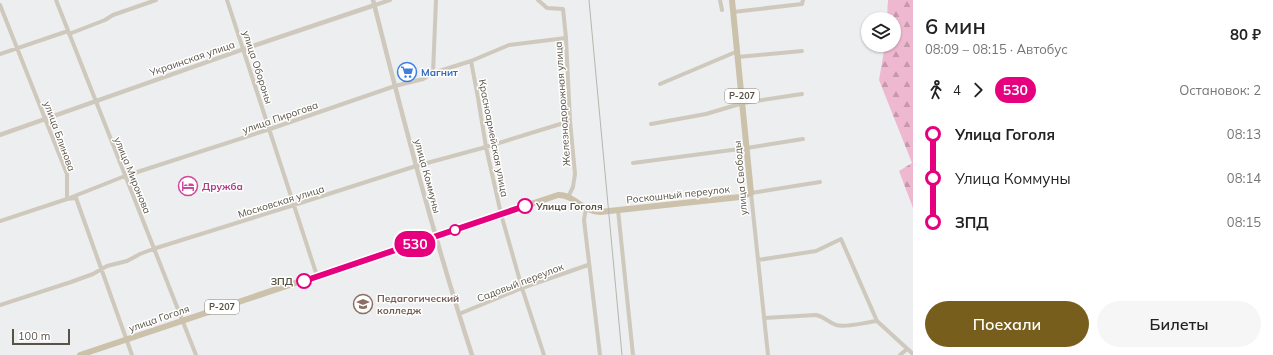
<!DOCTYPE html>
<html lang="ru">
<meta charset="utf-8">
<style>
:root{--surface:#fff;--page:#f6f6f6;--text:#222;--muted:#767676;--accent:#775e1c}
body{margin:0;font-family:Mulish,sans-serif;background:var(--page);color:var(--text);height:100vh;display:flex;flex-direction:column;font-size:15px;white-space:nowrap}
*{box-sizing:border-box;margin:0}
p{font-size:13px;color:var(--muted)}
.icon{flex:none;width:22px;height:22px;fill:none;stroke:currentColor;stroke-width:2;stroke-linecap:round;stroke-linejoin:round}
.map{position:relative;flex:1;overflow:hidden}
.side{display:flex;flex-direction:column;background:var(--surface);width:360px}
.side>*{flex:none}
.badge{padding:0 8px;border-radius:13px;font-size:14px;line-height:26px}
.controls{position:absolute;left:861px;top:12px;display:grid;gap:8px}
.controls a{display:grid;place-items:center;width:40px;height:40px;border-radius:50%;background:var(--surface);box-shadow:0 1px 3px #0004;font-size:20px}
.scale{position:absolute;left:12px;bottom:10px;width:58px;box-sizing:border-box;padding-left:4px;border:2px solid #5a5244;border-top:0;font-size:11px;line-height:14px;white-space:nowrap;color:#5a5244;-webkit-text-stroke:3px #fff;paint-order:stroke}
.map>.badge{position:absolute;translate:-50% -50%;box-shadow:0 0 0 2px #fff}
.legs{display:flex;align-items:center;gap:6px;height:44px;padding:0 12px;font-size:13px}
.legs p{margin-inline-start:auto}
.headline{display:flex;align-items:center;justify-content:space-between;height:68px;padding:0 12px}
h1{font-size:22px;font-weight:600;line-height:30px}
.primary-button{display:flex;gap:8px;margin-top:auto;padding:8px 12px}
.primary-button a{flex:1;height:46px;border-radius:24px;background:var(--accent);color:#fff;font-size:16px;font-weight:600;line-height:46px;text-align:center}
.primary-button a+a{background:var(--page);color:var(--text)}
ul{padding:0 12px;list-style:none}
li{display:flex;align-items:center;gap:14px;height:44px;font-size:15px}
li i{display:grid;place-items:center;width:6px;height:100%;margin:0 5px;background:currentColor}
li i::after{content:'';width:10px;height:10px;margin:-5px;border:3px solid;border-radius:50%;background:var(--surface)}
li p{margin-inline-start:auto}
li:first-child i{background:linear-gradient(#0000 50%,currentColor 0)}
li:last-child i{background:linear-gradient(currentColor 50%,#0000 0)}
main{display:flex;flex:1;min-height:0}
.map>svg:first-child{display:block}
.forest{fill:url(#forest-firs)}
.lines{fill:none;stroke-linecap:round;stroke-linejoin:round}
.minor{stroke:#cfc8bc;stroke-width:4}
.tertiary{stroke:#cfc8bc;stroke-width:4.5}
.primary{stroke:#ccc1aa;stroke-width:6}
.rail{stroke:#b7b5ae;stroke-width:1}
.line-1-casing{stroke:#fff;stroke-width:9}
.line-1{stroke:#e6007e;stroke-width:6}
.stop-1-dot{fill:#fff;stroke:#e6007e;stroke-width:2}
.labels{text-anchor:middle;stroke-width:3;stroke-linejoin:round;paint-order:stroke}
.shield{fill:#fff;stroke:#8c867c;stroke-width:1}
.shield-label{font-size:9px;font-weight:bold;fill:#5a5244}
.street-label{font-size:10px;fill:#5a5244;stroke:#fff}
.shop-label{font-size:10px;font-weight:bold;fill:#366cbe;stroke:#fff;text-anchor:start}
.hotel-label{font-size:10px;font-weight:bold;fill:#b23c85;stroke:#fff;text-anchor:start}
.stop-label{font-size:10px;font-weight:bold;fill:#5a5244;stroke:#fff;text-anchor:start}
.education-label{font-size:10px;font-weight:bold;fill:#785e54;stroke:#fff;text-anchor:start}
</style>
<main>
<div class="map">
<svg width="913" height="355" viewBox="0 0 913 355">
<defs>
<pattern id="forest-firs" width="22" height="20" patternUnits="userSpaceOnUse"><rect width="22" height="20" fill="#efb8d1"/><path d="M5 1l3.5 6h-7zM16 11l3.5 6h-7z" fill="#c598ab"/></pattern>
</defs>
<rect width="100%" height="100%" fill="#eceeef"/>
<path class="forest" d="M888 0H913V208L899 171 912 163 879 80 885 45H894V19H887Z"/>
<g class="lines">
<path class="minor" d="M56 0 196 355
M227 0 317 276
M538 0 547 8 563 9 566 38 570 121 575 174 573 187 568 197
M720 0 722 10
M0 5 67 174V199L76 198 132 355
M375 5 390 0
M733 12 802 4 803 0
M69 34 105 20 113 15 156 0
M0 54 68 31
M738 57 802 51
M471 61 478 98 486 147 501 214 522 288 544 355
M433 73 436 0
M660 84 738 51
M651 124 706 114 743 103 802 94
M633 163 747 148 803 139
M586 208 584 220 600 355
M618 210 633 355
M0 221 67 199 125 176 270 129 395 86 423 79 433 73 471 61 509 45 566 38
M758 260 816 251 841 239 877 321 913 354
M0 305 71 282 93 274 107 266 127 261 140 254 153 249 294 205 416 166 486 147 570 121
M459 314 522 288 588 265
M764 318 816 315C825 317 828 322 836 325 846 328 867 322 877 321
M768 355 751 193 820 182
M900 355 907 349"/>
<path class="tertiary" d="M373 0C403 119 434 238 472 355
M0 135 244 49 375 5"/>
<path class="primary" d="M80 355 558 195C573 194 581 211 600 212L740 197 751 193 732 0"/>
<path class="rail" d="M589 0 622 355"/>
</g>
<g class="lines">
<g class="line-1-casing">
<path id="line-1" d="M304 281 525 206"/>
</g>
<use href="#line-1" class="line-1"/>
</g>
<defs>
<g id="supermarket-ring" transform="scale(1)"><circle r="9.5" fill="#fff" stroke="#3f7fe0" stroke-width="1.5"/><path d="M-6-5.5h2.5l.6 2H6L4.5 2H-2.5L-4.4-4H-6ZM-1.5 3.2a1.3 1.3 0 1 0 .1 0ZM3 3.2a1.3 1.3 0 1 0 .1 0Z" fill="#3f7fe0"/></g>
<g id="hotel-ring" transform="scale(1)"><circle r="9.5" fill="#fff" stroke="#d1479c" stroke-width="1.5"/><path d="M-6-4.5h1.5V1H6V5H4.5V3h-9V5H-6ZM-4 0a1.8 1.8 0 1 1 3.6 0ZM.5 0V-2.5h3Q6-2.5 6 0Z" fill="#d1479c"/></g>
<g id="university-ring" transform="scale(1)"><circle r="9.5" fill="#fff" stroke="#8d6e63" stroke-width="1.5"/><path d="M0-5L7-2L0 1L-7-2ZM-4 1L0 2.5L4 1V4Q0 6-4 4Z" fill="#8d6e63"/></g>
</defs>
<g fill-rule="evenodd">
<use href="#supermarket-ring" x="407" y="72"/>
<use href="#hotel-ring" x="188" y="186"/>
<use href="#university-ring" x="363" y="304"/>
</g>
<g class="stop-1-dot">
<circle cx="525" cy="206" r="7"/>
<circle cx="455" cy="230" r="5"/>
<circle cx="304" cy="281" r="7"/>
</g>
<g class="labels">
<g class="shield">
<rect x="725" y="89" width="34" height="14" rx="3"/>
<rect x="205" y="300" width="34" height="14" rx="3"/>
</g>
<g class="shield-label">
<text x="742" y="99">Р-207</text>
<text x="222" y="310">Р-207</text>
</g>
<g class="street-label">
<text transform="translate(192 58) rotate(-19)" y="4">Украинская улица</text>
<text transform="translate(258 67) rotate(72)" y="4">улица Обороны</text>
<text transform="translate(562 104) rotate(-94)" y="4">Железнодорожная улица</text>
<text transform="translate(280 117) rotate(-19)" y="4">улица Пирогова</text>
<text transform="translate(60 136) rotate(70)" y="4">улица Блинова</text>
<text transform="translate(494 138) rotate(79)" y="4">Красноармейская улица</text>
<text transform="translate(133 175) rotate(68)" y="4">улица Миронова</text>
<text transform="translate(428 176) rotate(75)" y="4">улица Коммуны</text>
<text transform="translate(740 178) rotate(-95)" y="4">улица Свободы</text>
<text transform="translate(678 194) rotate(-6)" y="4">Роскошный переулок</text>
<text transform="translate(281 201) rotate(-17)" y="4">Московская улица</text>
<text transform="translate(520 282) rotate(-21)" y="4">Садовый переулок</text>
<text transform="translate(159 318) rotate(-19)" y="4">улица Гоголя</text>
</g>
<g class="shop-label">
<text x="421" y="76">Магнит</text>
</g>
<g class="hotel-label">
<text x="202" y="190">Дружба</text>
</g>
<g class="stop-label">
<text x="536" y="210">Улица Гоголя</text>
<text x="293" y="285" text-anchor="end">ЗПД</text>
</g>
<g class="education-label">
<text x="377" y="302">Педагогический<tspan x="377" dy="12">колледж</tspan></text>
</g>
</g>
</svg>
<div class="controls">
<a><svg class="icon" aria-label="layers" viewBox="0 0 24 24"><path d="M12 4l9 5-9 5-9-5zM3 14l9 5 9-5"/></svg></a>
</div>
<div class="scale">100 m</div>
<b class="badge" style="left:415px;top:244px;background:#e6007e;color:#fff">530</b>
</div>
<section class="side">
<div class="headline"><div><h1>6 мин</h1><p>08:09 – 08:15 · Автобус</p></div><b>80 ₽</b></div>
<div class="legs"><svg class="icon" aria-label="walk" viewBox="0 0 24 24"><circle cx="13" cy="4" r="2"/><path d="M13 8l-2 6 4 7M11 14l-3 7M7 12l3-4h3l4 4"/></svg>4<svg class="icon" aria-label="forward" viewBox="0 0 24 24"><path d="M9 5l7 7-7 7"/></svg><b class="badge" style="background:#e6007e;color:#fff">530</b><p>Остановок: 2</p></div>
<ul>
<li><i style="color:#e6007e"></i><b>Улица Гоголя</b><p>08:13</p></li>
<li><i style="color:#e6007e"></i><span>Улица Коммуны</span><p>08:14</p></li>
<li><i style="color:#e6007e"></i><b>ЗПД</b><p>08:15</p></li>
</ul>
<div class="primary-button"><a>Поехали</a><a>Билеты</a></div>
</section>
</main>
